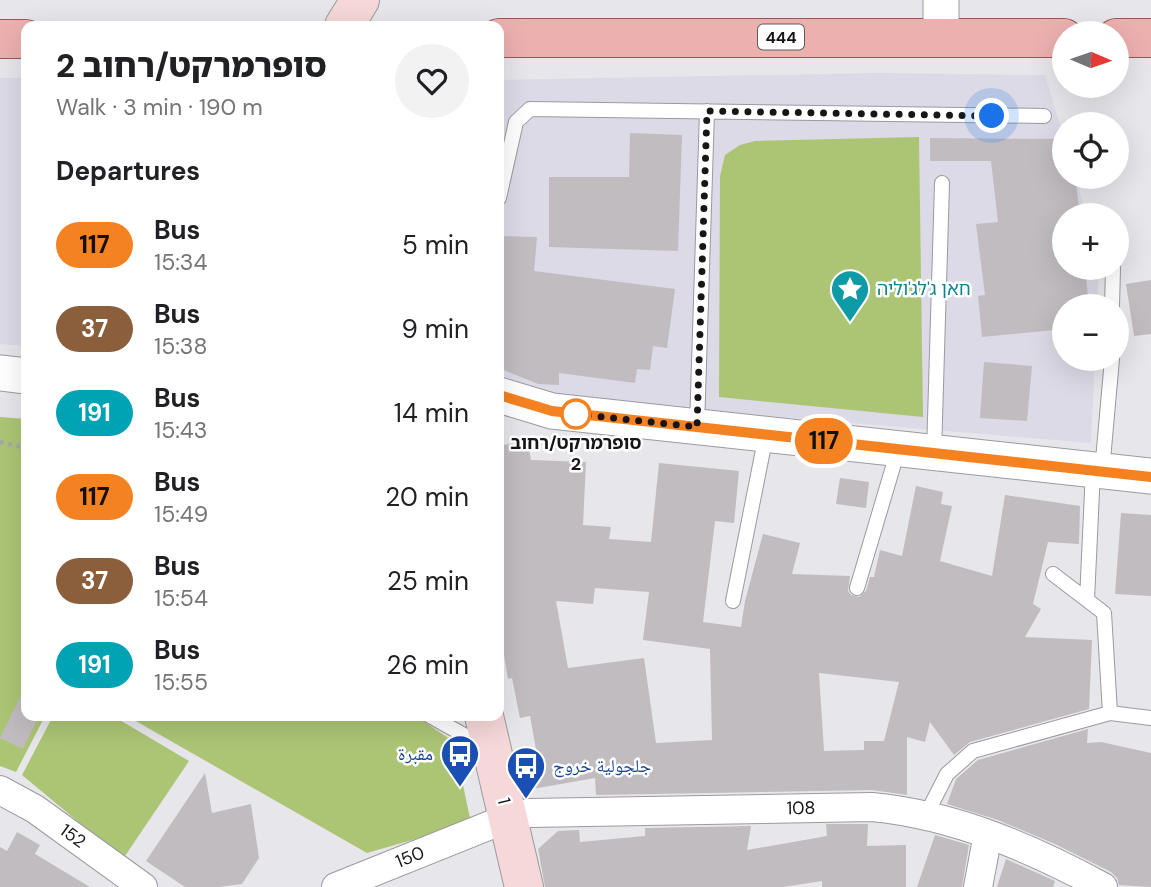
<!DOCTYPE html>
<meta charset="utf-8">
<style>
:root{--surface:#fff;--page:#f2f2f2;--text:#202124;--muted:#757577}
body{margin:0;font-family:"DM Sans","Noto Naskh Arabic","Noto Sans Hebrew",sans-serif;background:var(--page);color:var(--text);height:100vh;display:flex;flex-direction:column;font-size:26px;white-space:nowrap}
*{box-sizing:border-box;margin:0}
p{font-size:23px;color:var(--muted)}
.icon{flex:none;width:38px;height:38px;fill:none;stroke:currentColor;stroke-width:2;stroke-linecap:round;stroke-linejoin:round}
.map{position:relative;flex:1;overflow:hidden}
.details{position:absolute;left:21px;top:21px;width:483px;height:700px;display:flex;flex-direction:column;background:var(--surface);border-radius:14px;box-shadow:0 7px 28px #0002}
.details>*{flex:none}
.badge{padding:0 14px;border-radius:23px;font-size:24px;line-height:46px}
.needle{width:46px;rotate:92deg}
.fabs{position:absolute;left:1052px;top:21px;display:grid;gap:14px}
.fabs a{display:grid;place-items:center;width:77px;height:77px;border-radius:50%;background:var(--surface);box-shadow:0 7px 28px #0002;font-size:35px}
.you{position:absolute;width:35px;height:35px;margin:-18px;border:5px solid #fff;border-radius:50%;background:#1a73e8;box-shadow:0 0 0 10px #1a73e833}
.map>.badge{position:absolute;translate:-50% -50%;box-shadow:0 0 0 4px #fff}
h2{padding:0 35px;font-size:26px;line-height:63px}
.round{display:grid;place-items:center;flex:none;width:74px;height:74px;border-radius:37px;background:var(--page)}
.overview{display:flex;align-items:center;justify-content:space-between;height:119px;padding:0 35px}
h1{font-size:33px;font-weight:800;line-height:52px}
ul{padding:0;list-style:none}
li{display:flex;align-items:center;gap:21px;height:84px;padding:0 35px}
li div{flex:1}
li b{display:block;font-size:26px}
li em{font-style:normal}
li .badge{min-width:77px;font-weight:700;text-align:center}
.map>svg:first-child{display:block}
.built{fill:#dbdae6}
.green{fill:#acc575}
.building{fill:#c1bcbf;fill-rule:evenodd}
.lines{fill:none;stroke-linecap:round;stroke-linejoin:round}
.service-casing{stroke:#9a9a9f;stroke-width:16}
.minor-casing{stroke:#9a9a9f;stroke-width:30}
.tertiary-casing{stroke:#9a9a9f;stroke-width:37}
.secondary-casing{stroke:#9a9a9f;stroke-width:40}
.primary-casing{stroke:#995858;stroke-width:40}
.path{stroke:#a7a6aa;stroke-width:4.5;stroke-dasharray:3.5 5;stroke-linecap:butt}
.service{stroke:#fff;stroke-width:14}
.minor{stroke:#fff;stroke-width:28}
.tertiary{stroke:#fff;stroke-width:35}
.secondary{stroke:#f5d8d7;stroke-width:38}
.primary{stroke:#ecb0af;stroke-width:38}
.line-casing{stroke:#fff;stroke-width:16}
.line{stroke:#f58220;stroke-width:10}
.walk{stroke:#161618;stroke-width:7;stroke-dasharray:0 12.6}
.stop-dot{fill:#fff;stroke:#f58220;stroke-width:3.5}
.labels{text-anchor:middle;stroke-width:5;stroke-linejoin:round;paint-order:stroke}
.shield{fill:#fff;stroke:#5c5c5d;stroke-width:2}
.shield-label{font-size:16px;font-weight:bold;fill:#161618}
.culture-label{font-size:18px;fill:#0d838f;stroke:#fff;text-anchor:start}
.stop-label{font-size:18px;font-weight:bold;fill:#161618;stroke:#fff}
.transit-label{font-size:18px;fill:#164399;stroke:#fff;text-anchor:end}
.street-label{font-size:18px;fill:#161618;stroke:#fff}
</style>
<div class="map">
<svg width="1151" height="887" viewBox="0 0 1151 887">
<rect width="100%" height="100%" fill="#e7e6eb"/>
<path class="built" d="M877 73 1045 75 1064 139V177H1075L1087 215H1064V268H1099L1097 306H1064V359H1095L1091 443 626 404 540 391 499 374V80Z
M0 78H26V346L0 344Z"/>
<path class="green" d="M919 137 923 417 719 397 720 176 725 155 740 145 755 141Z
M0 417 26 419V716H45L16 772 0 766Z
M53 716H113L189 761 123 859 22 775Z
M127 716H416L454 742 471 823 367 853Z"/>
<path class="building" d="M630 133 682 135 678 251 549 247V177H629Z
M930 138 1064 139V177H1075L1080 215H1064V268H1085L1089 306H1064V329L982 337 978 296 985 295 976 224 998 222 991 161H930Z
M499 236 537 237 534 271 675 289 667 348 653 346 650 370 637 369 635 383 559 373V385L538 384 499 368Z
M1151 280V334L1134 336 1126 284Z
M984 362 1032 366 1027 421 980 418Z
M528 443 531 460 586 462 583 525 611 527 609 539 651 542 659 463 739 471 734 523 715 521 703 622 741 627 745 601 763 534 800 543 792 574 850 576 848 591 851 595 859 597 866 591 870 577H874L880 550 902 556 916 486 943 492 941 504 952 506 940 561 992 576 1005 495 1080 506 1079 544 1048 542 1033 604 1041 609 1025 637 1092 640 1089 709 970 742 954 755 930 722 925 742 907 737V795L872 790 596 795 595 778 532 789 528 768 539 766 530 716 520 718 512 678 508 679 499 625V445ZM595 588 649 592 643 640 710 649 712 740 656 743 644 658 568 668 556 601 593 604ZM819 673 899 682 884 741H864V750L824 751Z
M840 478 869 482 866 508 836 504Z
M1121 513 1151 515V596L1115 594Z
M26 685V716H39L23 749 0 738Z
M1088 729 1087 743 1101 742 1151 753V887L1119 885 1117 878 1111 872 1055 844 998 820 947 804 956 779 978 760Z
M205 773 212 813 251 804 259 858 242 884 219 887H185L146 861Z
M826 824H868L867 846 906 845V887H822V881L783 887H545L539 854 538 849 558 831 579 830 580 842 645 836V828L751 826 747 850 827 836Z
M17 832 40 845 35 854 90 887H0V847L7 851Z
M935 835 969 845 962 887H917Z
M1006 859 1055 881 1053 887H997Z"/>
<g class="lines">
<g class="service-casing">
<path id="service" d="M499 198 516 122 530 109 1044 116
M1112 306 1113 268
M697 427 707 111
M934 453 942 183
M1102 471 1112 359
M1053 574 1104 613 1110 713
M857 588 898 450
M1087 600 1093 470
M733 601 766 435
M430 716 464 735
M926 815 947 774 973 751 1110 713 1151 718"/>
</g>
<g class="minor-casing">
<path id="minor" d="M0 790 35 809 143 887
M336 887 508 818 529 813 872 807C955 815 1031 848 1103 887
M978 887 988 834"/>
</g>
<g class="tertiary-casing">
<path id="tertiary" d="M941 37V0
M0 373 26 376
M499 395 552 411 1151 476"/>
</g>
<g class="secondary-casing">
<path id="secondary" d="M344 26 360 0
M484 716 524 887"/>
</g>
<g class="primary-casing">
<path id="primary" d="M499 38H1064
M1116 38H1151
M0 39H26"/>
</g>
<path class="path" d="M0 442 26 448"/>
<use href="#service" class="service"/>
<use href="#minor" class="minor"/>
<use href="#tertiary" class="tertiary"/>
<use href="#secondary" class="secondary"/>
<use href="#primary" class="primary"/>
</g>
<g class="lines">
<g class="line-casing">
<path id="line" d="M499 395 552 411 1151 477"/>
</g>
<use href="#line" class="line"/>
<path class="walk" d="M576 414 697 427 707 111 992 116"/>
</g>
<defs>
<g id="sight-pin" transform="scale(2.0125)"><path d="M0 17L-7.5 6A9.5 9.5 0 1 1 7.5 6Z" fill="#0f9aa8" stroke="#fff"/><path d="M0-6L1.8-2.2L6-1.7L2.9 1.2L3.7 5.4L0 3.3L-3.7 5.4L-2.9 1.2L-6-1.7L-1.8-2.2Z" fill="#fff"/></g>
<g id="bus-pin" transform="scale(2.0125)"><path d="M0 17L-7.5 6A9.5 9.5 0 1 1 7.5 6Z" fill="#1a4fb4" stroke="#fff"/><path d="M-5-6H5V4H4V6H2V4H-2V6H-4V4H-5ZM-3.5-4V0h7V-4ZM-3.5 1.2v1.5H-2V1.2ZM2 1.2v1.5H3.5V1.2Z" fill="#fff"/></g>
</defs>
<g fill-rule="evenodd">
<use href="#sight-pin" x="850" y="289"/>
<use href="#bus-pin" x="460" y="754"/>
<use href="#bus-pin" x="526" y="766"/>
</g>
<circle class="stop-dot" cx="576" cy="414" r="14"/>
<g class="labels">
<rect class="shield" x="758" y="24.5" width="46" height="25" rx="5"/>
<g class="shield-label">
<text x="781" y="43">444</text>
</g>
<g class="culture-label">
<text x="877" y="295">חאן ג'לג'וליה</text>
</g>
<g class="stop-label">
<text x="576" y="449">סופרמרקט/רחוב<tspan x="576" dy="21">2</tspan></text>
</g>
<g class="transit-label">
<text x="433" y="760">مقبرة</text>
<text x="553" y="772" text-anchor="start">جلجولية خروج</text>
</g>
<g class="street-label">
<text transform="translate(504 801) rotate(77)" y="6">1</text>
<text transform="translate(801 808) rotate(-1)" y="6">108</text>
<text transform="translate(73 836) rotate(36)" y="6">152</text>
<text transform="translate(410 857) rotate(-22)" y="6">150</text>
</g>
</g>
</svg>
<div class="fabs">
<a><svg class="needle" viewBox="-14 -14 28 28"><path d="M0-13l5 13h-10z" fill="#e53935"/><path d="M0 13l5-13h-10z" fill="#757577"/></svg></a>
<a><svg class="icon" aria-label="locate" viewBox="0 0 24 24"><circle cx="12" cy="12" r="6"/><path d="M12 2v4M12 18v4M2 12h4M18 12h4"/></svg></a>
<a>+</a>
<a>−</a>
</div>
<div class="you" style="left:992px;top:116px"></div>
<b class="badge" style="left:824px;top:441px;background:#f58220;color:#111">117</b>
<section class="details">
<div class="overview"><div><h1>סופרמרקט/רחוב 2</h1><p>Walk · 3 min · 190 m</p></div><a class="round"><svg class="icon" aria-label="heart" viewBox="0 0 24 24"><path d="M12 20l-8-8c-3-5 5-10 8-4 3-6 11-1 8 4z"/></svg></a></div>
<h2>Departures</h2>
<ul>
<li><span class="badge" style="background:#f58220;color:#111">117</span><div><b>Bus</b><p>15:34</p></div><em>5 min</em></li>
<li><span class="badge" style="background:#8b5e3c;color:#fff">37</span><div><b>Bus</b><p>15:38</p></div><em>9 min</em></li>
<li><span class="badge" style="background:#00a3b4;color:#fff">191</span><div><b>Bus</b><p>15:43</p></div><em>14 min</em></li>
<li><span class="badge" style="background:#f58220;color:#111">117</span><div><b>Bus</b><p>15:49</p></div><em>20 min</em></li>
<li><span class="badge" style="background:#8b5e3c;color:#fff">37</span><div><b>Bus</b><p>15:54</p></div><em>25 min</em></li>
<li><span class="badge" style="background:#00a3b4;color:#fff">191</span><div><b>Bus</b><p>15:55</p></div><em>26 min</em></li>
</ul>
</section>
</div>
